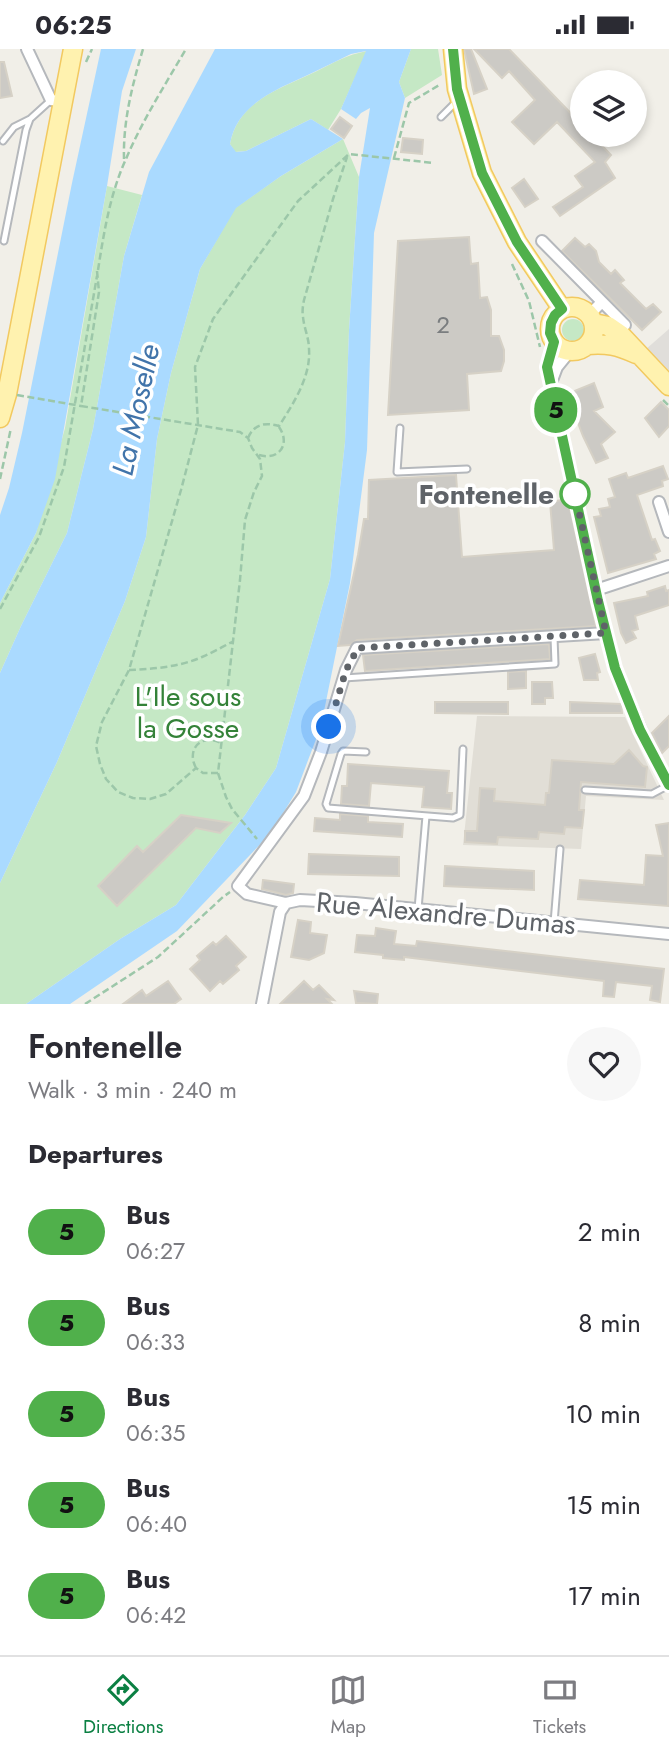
<!DOCTYPE html>
<meta charset="utf-8">
<style>
:root{--surface:#fff;--page:#f7f7f7;--text:#2b2b33;--muted:#7c7c81;--line:#e1e1e2;--accent:#0b8043}
body{margin:0;font-family:Jost,sans-serif;background:var(--page);color:var(--text);height:100vh;display:flex;flex-direction:column;font-size:26px;white-space:nowrap}
*{box-sizing:border-box;margin:0}
p{font-size:23px;color:var(--muted)}
.icon{flex:none;width:38px;height:38px;fill:none;stroke:currentColor;stroke-width:2;stroke-linecap:round;stroke-linejoin:round}
.map{position:relative;height:955px;overflow:hidden}
.side{display:flex;flex-direction:column;background:var(--surface);flex:1}
.side>*{flex:none}
.badge{padding:0 14px;border-radius:23px;font-size:24px;line-height:46px}
.fabs{position:absolute;left:570px;top:21px;display:grid;gap:14px}
.fabs a{display:grid;place-items:center;width:77px;height:77px;border-radius:50%;background:var(--surface);box-shadow:0 4px 10px #0003;font-size:35px}
.you{position:absolute;width:35px;height:35px;margin:-18px;border:5px solid #fff;border-radius:50%;background:#1a73e8;box-shadow:0 0 0 10px #1a73e833}
.map>.badge{position:absolute;translate:-50% -50%;box-shadow:0 0 0 4px #fff}
h2{padding:0 28px;font-size:26px;line-height:63px}
.round{display:grid;place-items:center;flex:none;width:74px;height:74px;border-radius:37px;background:var(--page)}
.overview{display:flex;align-items:center;justify-content:space-between;height:119px;padding:0 28px}
h1{font-size:33px;font-weight:600;line-height:52px}
ul{padding:0;list-style:none}
li{display:flex;align-items:center;gap:21px;height:91px;padding:0 28px}
li div{flex:1}
li b{display:block;font-size:26px}
li em{font-style:normal}
li .badge{min-width:77px;font-weight:700;text-align:center}
.status{display:flex;justify-content:space-between;align-items:center;height:49px;padding:0 35px;background:var(--surface);direction:ltr}
.status svg{height:19px;fill:currentColor}
.tabs{display:flex;justify-content:space-around;align-items:center;height:98px;border-top:2px solid var(--line);background:var(--surface);font-size:19px;color:var(--muted)}
.tabs a{display:grid;justify-items:center;gap:4px}
.tabs .current{color:var(--accent)}
.map>svg:first-child{display:block}
.industrial{fill:#e0deda}
.education{fill:#e1ded6}
.green{fill:#c5e8c5}
.water{fill:#aadaff}
.building{fill:#cccac5;stroke:#d6d1c6;stroke-width:2}
.lines{fill:none;stroke-linecap:round;stroke-linejoin:round}
.lane-casing{stroke:#b5b8bc;stroke-width:9}
.street-casing{stroke:#b5b8bc;stroke-width:14}
.primary-casing{stroke:#f2c960;stroke-width:21}
.path{stroke:#9cc7a9;stroke-width:2.5;stroke-dasharray:7 3.5;stroke-linecap:butt}
.lane{stroke:#fff;stroke-width:5}
.street{stroke:#fff;stroke-width:10}
.primary{stroke:#fff2af;stroke-width:18}
.path-bridge{stroke:#9cc7a9;stroke-width:2.5;stroke-dasharray:7 3.5;stroke-linecap:butt}
.line-casing{stroke:#fff;stroke-width:16}
.line{stroke:#50b04b;stroke-width:10}
.walk{stroke:#5f6368;stroke-width:7;stroke-dasharray:0 12.6}
.stop-dot{fill:#fff;stroke:#50b04b;stroke-width:3.5}
.labels{text-anchor:middle;stroke-width:7;stroke-linejoin:round;paint-order:stroke}
.number-label{font-size:24px;fill:#7a7d7f}
.stop-label{font-size:28px;font-weight:bold;fill:#5f6368;stroke:#fff;text-anchor:end}
.park-label{font-size:28px;fill:#348238;stroke:#fff}
.street-label{font-size:28px;fill:#5f6368;stroke:#fff}
.water-label{font-size:30px;font-style:italic;fill:#4174aa;stroke:#fff}
</style>
<div class="status"><b>06:25</b><svg viewBox="0 0 49 12"><path d="M0 12V9h3v3zM5 12V6h3v6zM10 12V3h3v9zM15 12V0h3v12zM26 1h20v11H26zM47 4h2v5h-2z"/></svg></div>
<div class="map">
<svg width="669" height="955" viewBox="0 0 669 955">
<rect width="100%" height="100%" fill="#f1efe8"/>
<path class="industrial" d="M669 280V323L645 301Z"/>
<path class="education" d="M477 667 625 668 664 751 586 747 581 800 463 796Z"/>
<path class="green" d="M411 0H438L442 26 405 49 399 33Z
M367 2 341 60 328 81 311 70 246 102 235 103 230 95C238 51 282 39 317 22 335 13 346 6 367 2Z
M343 90 359 128 349 281 345 393 330 530 276 719 245 766 176 856 120 890 26 955H0V834L57 713 125 552 146 488 157 390 171 324 200 220 235 159 281 127Z
M107 137 142 146 124 207 93 380 67 484 21 577 0 624V554L36 484 65 379Z
M562 281a11 11 0 1 1 22 0a11 11 0 1 1-22 0Z"/>
<path class="water" d="M101 0H136L122 42 107 137 55 430 36 484 0 554V466L9 439 22 384 72 134Z
M215 0H411L399 33 405 49 374 184 367 401 350 534 321 677 296 743 271 784 177 882 70 955H26L120 890 176 856 245 766 276 719 330 530 345 393 349 281 359 128 370 59 361 64 356 70 341 60 366 2 351 5C338 11 325 18 312 24 278 40 237 54 230 95L236 103 246 102 311 70 343 90 281 127 236 159 200 220 171 324 157 390 146 488 125 552 57 713 0 834V624L21 577 67 484 93 380 124 207 149 123Z"/>
<path class="building" d="M464 0H471L487 40 474 45Z
M474 0H509L583 77V86H592L611 106 605 113 615 129 560 167 553 158 583 138 575 127 595 113 557 73 534 95 512 73 535 51 509 22 502 29Z
M0 13H4L12 47 0 49Z
M340 68 352 77 344 89 331 80Z
M403 89 423 91 422 105 401 103Z
M524 130 538 150 525 158 512 139Z
M469 188 471 215 478 214 480 249 487 248 491 261V287H499L504 301V312L501 322 467 325 469 361 388 366 398 192Z
M575 189 585 198 589 195 596 202 599 213 611 225 615 221 624 231 620 234 646 260 653 255 661 263 642 281 562 202Z
M594 334 603 358 594 362 615 383 601 395 608 409 596 414 583 387 567 345Z
M661 353 669 361V377L659 388 645 369Z
M663 417 668 430 662 432 663 437 637 446 652 491 655 490 660 502 654 505 656 510 608 524 594 468 601 467 599 460 610 458 608 450 615 448 609 430 626 424 628 429Z
M456 426 462 508 554 501 550 453 568 450 596 577 357 591 350 596 338 597 358 506 364 470H368L369 431Z
M665 537 666 542 669 541V556L635 567 638 580 632 582 636 589 626 594 621 584 614 554 648 547 647 543Z
M549 595 550 610 365 622 363 606Z
M595 605 600 623 597 624 598 631H584L579 609Z
M526 622V639L508 640V623Z
M532 633H552L553 649H545V655H532Z
M435 653H508V665L435 664Z
M570 653 621 655 622 664H570Z
M669 667V697L662 704 652 684Z
M629 701 643 717 647 718 645 738 581 733 579 761H584L582 779 565 778 564 785 539 783 538 790 498 788 497 795 465 793V782H477L480 739 495 740 494 752 545 756 546 744H549L552 711 614 715Z
M348 715 449 722 447 744H452L451 760 422 758 424 738 371 734 369 757 341 755 342 737H347Z
M340 765 368 767V773L403 775 402 788 314 782 315 769 340 771Z
M181 766 231 774 220 784 196 779 117 857 98 837 137 797 143 803Z
M669 774 668 857 578 850 580 831 644 836 646 806 663 807 656 776Z
M309 805 399 808V827L308 825Z
M445 817 534 822V841L444 837Z
M263 831 294 835 293 844 286 846 262 840Z
M298 871 311 873 310 884 327 886 324 904 309 911 291 908Z
M376 879 396 882 394 895 416 897 417 892 664 920 660 953 650 951 652 937 616 933 614 948 603 947 604 932 404 908V911L383 909V906L355 903 357 886 375 887Z
M226 887 246 908 236 917 239 921 223 935 220 932 210 942 190 920 200 911 197 907 213 893 216 896Z
M168 932 181 950 174 955H123L142 941 146 947Z
M304 932 313 941 319 936 334 951 327 950 332 955H280Z
M354 942 378 945 377 955 356 954Z"/>
<g class="lines">
<g class="lane-casing">
<path id="lane" d="M441 68 458 51
M3 92 14 78 30 70
M4 192 26 81 30 70 51 51
M400 379 397 423 467 420
M344 629 555 615 554 588
M366 703 343 702 341 705 326 755 328 759 453 769 460 766 463 700
M585 741 652 745 669 736
M418 860 426 767
M554 874 560 800"/>
</g>
<g class="street-casing">
<path id="street" d="M27 0 51 51 62 52
M542 192 625 276
M589 266 602 253
M554 293 547 318 598 552 615 619 641 681 669 736
M551 334 557 318 570 302
M659 453 669 483
M596 541 669 517
M286 854 247 845 238 837 304 747 321 703 346 621 357 599 606 584
M262 955 280 863 286 854 300 851 355 854 669 885"/>
</g>
<g class="primary-casing">
<path id="primary" d="M453 0 457 40 482 124 517 193 562 260
M550 280a22 22 0 1 1 44 0a22 22 0 1 1-44 0Z
M594 274 608 277 621 286 669 337
M587 296C607 294 618 297 636 305
M0 369 7 345 73 0"/>
</g>
<path class="path" d="M86 13 92 0
M394 109 409 54 441 35
M124 110C123 72 132 37 143 0
M512 215 529 252 540 298
M98 221C104 183 110 145 126 110 142 72 165 36 186 0
M97 222 99 243 81 357 240 383 248 389 252 399 260 410 262 427 254 443 245 471 240 531 218 724 226 748 232 760 257 790
M663 351 669 357
M248 389C254 375 265 373 279 377 293 355 311 328 309 300 309 289 304 279 303 268 302 262 303 256 304 251L333 150 347 108
M259 406C279 412 291 395 279 378
M0 430 11 379
M0 560 39 488 64 418 97 227
M129 621C153 620 179 618 202 608 212 604 222 598 232 593
M196 719C186 700 201 684 221 694
M218 724H203L196 719 166 745 150 750 133 749 118 743 106 730 100 715 96 697 102 673 129 621 181 441 198 376 195 318 213 270 298 152 349 105 434 114
M85 955 158 908 223 848 230 843"/>
<use href="#lane" class="lane"/>
<use href="#street" class="street"/>
<use href="#primary" class="primary"/>
<path class="path-bridge" d="M17 346 81 357"/>
</g>
<g class="lines">
<g class="line-casing">
<path id="line" d="M453 0 457 40 482 124 517 193 562 260 555 266 551 274 550 284 554 293 547 318 598 552 615 619 640 681 669 736"/>
</g>
<use href="#line" class="line"/>
<path class="walk" d="M329 678 346 621 358 599 606 584 575 445"/>
</g>
<circle class="stop-dot" cx="575" cy="445" r="14"/>
<g class="labels">
<g class="number-label">
<text x="443" y="284">2</text>
</g>
<g class="stop-label">
<text x="554" y="455">Fontenelle</text>
</g>
<g class="park-label">
<text x="188" y="657">L'Ile sous<tspan x="188" dy="32">la Gosse</tspan></text>
</g>
<g class="street-label">
<text transform="translate(446 864) rotate(5)" y="10">Rue Alexandre Dumas</text>
</g>
<g class="water-label">
<text transform="translate(136 361) rotate(-78)" y="10">La Moselle</text>
</g>
</g>
</svg>
<div class="fabs">
<a><svg class="icon" aria-label="layers" viewBox="0 0 24 24"><path d="M12 4l9 5-9 5-9-5zM3 14l9 5 9-5"/></svg></a>
</div>
<div class="you" style="left:329px;top:678px"></div>
<b class="badge" style="left:556px;top:361px;background:#50b04b;color:#111">5</b>
</div>
<section class="side">
<div class="overview"><div><h1>Fontenelle</h1><p>Walk · 3 min · 240 m</p></div><a class="round"><svg class="icon" aria-label="heart" viewBox="0 0 24 24"><path d="M12 20l-8-8c-3-5 5-10 8-4 3-6 11-1 8 4z"/></svg></a></div>
<h2>Departures</h2>
<ul>
<li><span class="badge" style="background:#50b04b;color:#111">5</span><div><b>Bus</b><p>06:27</p></div><em>2 min</em></li>
<li><span class="badge" style="background:#50b04b;color:#111">5</span><div><b>Bus</b><p>06:33</p></div><em>8 min</em></li>
<li><span class="badge" style="background:#50b04b;color:#111">5</span><div><b>Bus</b><p>06:35</p></div><em>10 min</em></li>
<li><span class="badge" style="background:#50b04b;color:#111">5</span><div><b>Bus</b><p>06:40</p></div><em>15 min</em></li>
<li><span class="badge" style="background:#50b04b;color:#111">5</span><div><b>Bus</b><p>06:42</p></div><em>17 min</em></li>
</ul>
</section>
<nav class="tabs">
<a class="current"><svg class="icon" aria-label="directions" viewBox="0 0 24 24"><path d="M12 3l9 9-9 9-9-9zM9 14v-3h6M13 9l2 2-2 2"/></svg>Directions</a>
<a><svg class="icon" aria-label="map" viewBox="0 0 24 24"><path d="M3 6l6-2 6 2 6-2v14l-6 2-6-2-6 2zM9 4v14M15 6v14"/></svg>Map</a>
<a><svg class="icon" aria-label="tickets" viewBox="0 0 24 24"><path d="M3 7h18v10H3zM15 7v10"/></svg>Tickets</a>
</nav>
